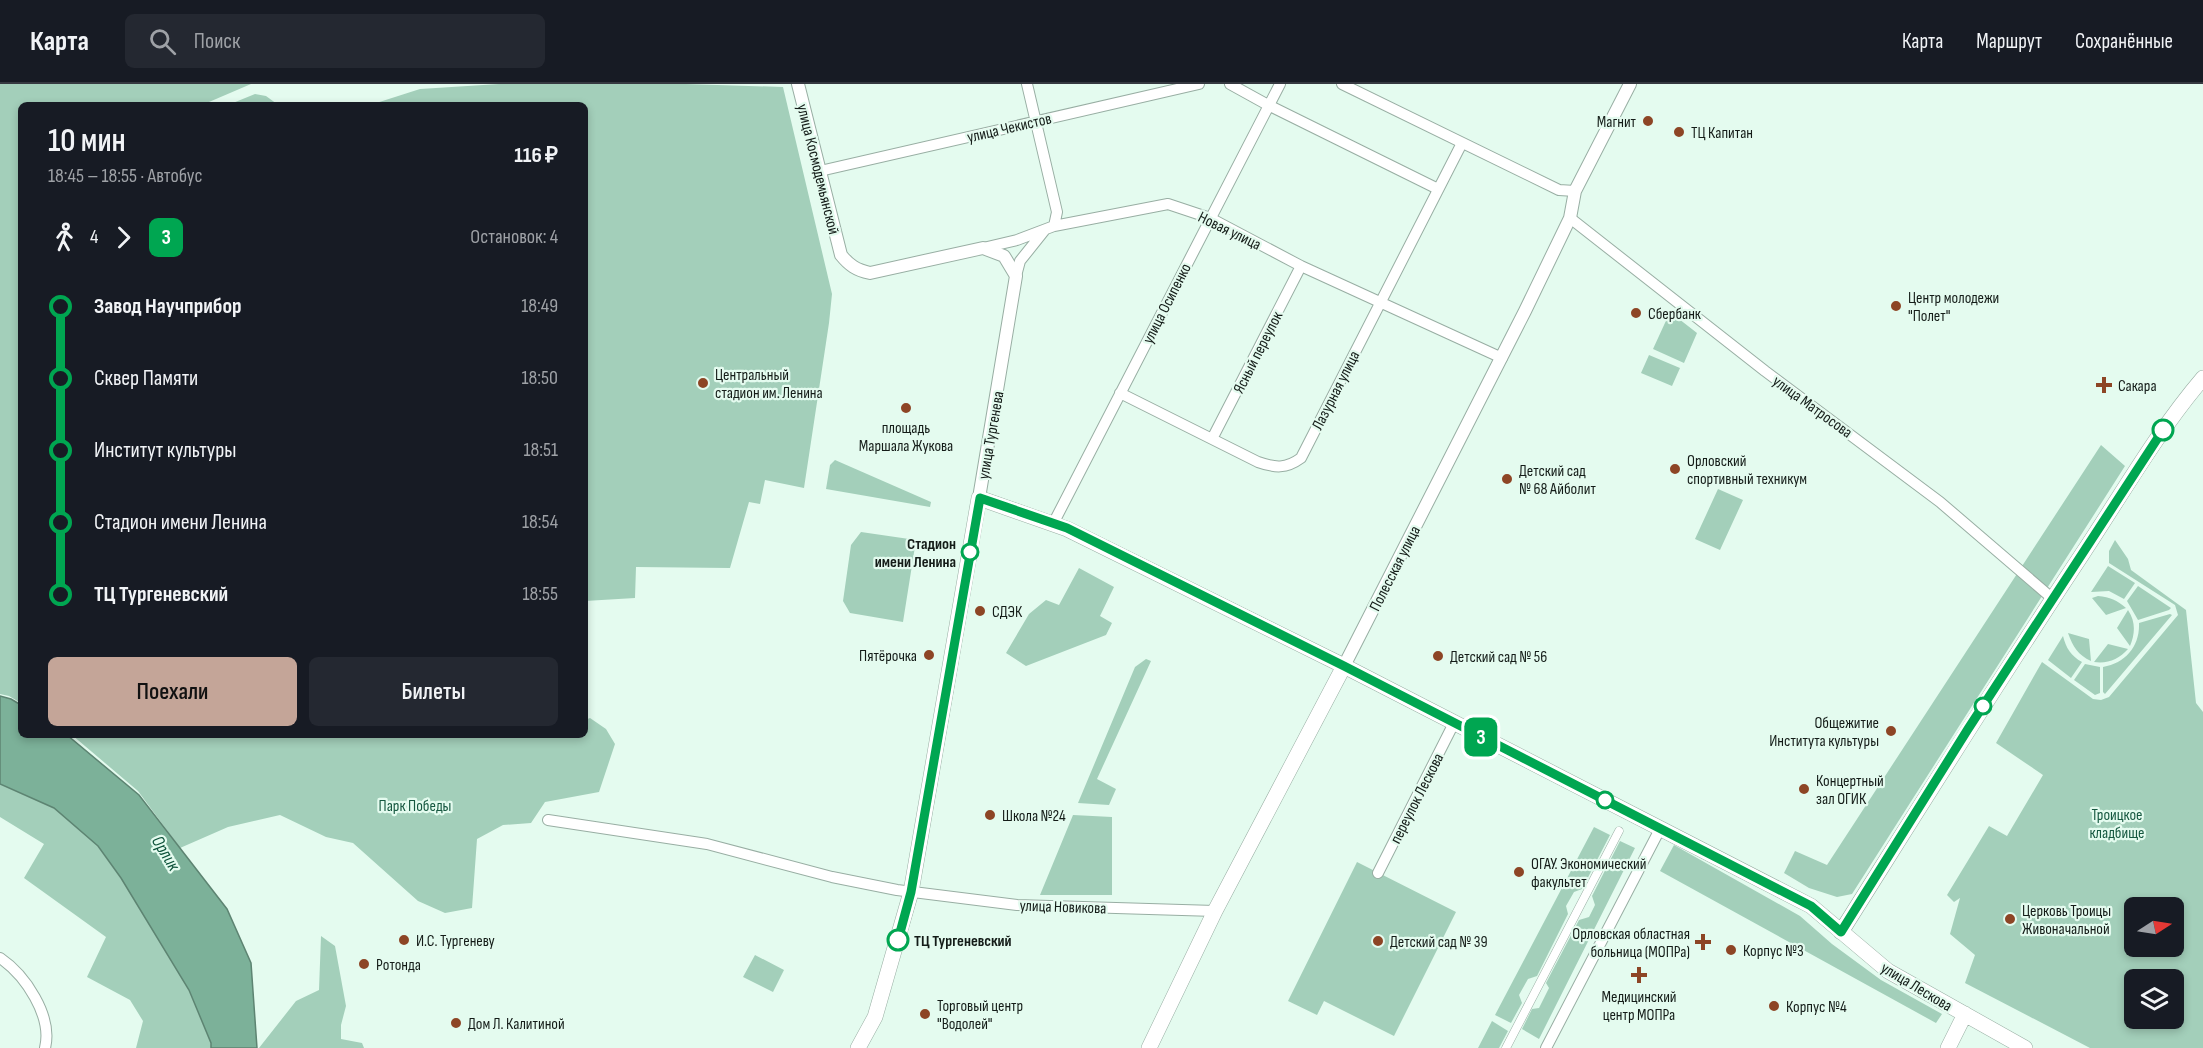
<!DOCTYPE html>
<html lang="ru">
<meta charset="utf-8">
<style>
:root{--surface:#171b24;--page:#242831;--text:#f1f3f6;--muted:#9ea1a6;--line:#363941;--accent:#c4a598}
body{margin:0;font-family:"Sofia Sans Condensed",sans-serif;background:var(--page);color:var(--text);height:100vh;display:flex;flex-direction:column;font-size:22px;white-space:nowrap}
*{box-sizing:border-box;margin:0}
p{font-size:20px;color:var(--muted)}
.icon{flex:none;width:33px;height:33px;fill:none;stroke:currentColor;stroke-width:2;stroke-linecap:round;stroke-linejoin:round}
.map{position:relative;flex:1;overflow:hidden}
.details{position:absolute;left:18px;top:18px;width:570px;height:636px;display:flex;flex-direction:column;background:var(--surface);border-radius:9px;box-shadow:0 3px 9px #0003}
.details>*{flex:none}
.badge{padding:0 12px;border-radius:9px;font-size:21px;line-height:39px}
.needle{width:39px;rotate:78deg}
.buttons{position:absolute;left:2124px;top:813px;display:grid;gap:12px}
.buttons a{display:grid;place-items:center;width:60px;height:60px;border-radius:9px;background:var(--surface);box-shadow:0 3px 9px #0003;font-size:30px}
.map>.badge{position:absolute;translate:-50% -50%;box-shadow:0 0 0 3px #fff}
.legs{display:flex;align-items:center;gap:9px;height:66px;padding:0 30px;font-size:20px}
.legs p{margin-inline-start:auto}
.head{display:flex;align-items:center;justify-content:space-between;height:102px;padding:0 30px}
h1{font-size:33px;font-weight:600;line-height:45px}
.primary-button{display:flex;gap:12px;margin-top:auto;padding:12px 30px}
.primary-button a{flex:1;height:69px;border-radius:9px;background:var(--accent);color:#111;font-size:24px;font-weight:600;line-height:69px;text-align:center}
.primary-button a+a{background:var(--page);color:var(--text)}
ul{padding:0 30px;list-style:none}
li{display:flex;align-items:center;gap:21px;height:72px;font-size:22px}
li i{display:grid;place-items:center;width:9px;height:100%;margin:0 8px;background:currentColor}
li i::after{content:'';width:15px;height:15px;margin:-8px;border:4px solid;border-radius:50%;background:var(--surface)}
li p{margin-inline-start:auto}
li:first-child i{background:linear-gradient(#0000 50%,currentColor 0)}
li:last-child i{background:linear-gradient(currentColor 50%,#0000 0)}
header{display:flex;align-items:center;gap:36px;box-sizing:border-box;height:84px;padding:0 30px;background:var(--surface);border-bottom:2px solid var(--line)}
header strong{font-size:28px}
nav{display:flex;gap:33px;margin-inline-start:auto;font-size:21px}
.search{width:420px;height:54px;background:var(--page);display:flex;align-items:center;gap:15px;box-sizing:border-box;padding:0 21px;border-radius:9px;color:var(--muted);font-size:22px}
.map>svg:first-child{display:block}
.green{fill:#a3cfba;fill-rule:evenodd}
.water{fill:#7cb199;stroke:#5d8472;stroke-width:1.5}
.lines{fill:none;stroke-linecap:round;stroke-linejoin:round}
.pedestrian-casing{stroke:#98aea3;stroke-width:9}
.minor-casing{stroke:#98aea3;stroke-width:12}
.tertiary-casing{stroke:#98aea3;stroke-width:14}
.secondary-casing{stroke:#98aea3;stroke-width:16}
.pedestrian{stroke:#fff;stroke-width:8}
.minor{stroke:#fff;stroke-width:10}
.tertiary{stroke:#fff;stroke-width:12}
.secondary{stroke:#fff;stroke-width:15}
.line-1-casing{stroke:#fff;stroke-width:14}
.line-1{stroke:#00a651;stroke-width:9}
.poi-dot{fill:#8d4525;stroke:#e4fbef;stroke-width:2}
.stop-1-dot{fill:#fff;stroke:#00a651;stroke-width:3}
.labels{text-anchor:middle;stroke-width:4.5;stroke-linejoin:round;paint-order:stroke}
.poi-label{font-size:16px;fill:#141c18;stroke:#e4fbef;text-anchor:start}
.street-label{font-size:16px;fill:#141c18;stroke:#e4fbef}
.stop-label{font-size:16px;font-weight:bold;fill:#141c18;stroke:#e4fbef;text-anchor:end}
.park-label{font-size:16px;fill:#165840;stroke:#e4fbef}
.water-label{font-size:18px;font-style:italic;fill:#0f533b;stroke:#e4fbef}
</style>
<header>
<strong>Карта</strong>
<div class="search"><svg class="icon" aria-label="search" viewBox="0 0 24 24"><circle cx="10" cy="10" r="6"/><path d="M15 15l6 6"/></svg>Поиск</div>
<nav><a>Карта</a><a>Маршрут</a><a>Сохранённые</a></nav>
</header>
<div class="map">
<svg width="2203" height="964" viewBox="0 0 2203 964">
<rect width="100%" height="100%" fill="#e4fbef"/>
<path class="green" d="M0 0H251L202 21H21V619L9 612 0 610Z
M499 0H686L783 3 832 210 829 239 804 404 765 396 760 420 749 418 730 484 636 483 635 514 585 517V21H370L420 5Z
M255 10 266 12 277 20 228 21Z
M1670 228 1697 249 1684 279 1653 265Z
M1649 271 1680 284 1672 302 1641 289Z
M2101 361 2125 382 1852 810 1837 813 1809 804 1784 789 1795 767 1827 781Z
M835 376 931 418 930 423 826 405 830 381Z
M1718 405 1743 416 1720 466 1695 455Z
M861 448 916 456 903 538 850 529 843 517 851 461Z
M2115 456 2128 475 2131 486 2186 526 2196 619 2203 628V964H2090L1965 899 1975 871 1950 850 1960 814 1954 818 1947 811 1989 742 2007 752 2043 691 1996 659 2042 578 2093 615 2101 616 2109 613 2178 531 2175 521 2109 479V467ZM2134 824H2174V862H2134ZM2134 896H2174V934H2134Z
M2108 482 2135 499 2124 515 2109 507 2091 508Z
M1079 484 1114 503 1100 532 1112 539 1106 551 1026 582 1006 569 1029 530 1046 516 1059 521Z
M2138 502 2171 524 2169 526 2138 536 2127 517Z
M2098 512C2110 513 2117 516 2126 524L2106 531 2092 514Z
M2128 526C2136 538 2135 550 2130 562L2117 544Z
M2170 530 2172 531 2105 610 2103 608V583C2126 579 2140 562 2139 539Z
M2068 549 2089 555 2091 577C2078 571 2073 563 2068 549Z
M2063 552C2066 564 2071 572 2082 578L2071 594 2048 576Z
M2108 560 2128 565C2119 575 2108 580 2094 578Z
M1146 575 1151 577 1097 695 1116 705 1109 721 1078 719 1135 583Z
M2085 580 2100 583V609L2095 611 2074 596Z
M590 634 606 645 615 660 599 708 545 718 531 739 503 741 477 755 472 824 445 829 418 817 353 759 326 753 280 731 228 743 180 764 138 707 72 651H585V636Z
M0 700 54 724 98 762 121 794 189 906 211 959V964H136L143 937 130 916 87 893 106 853 24 794 44 760 0 733Z
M1073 731 1112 733V811H1040Z
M1594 743 1610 751 1582 805 1574 808 1566 822 1568 830 1537 892 1528 895 1519 911 1522 919 1511 939 1495 931Z
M1620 757 1635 764 1539 955 1522 945 1532 925 1539 924 1549 904 1546 899 1579 836 1589 833 1595 821 1592 812Z
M1674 761 1800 832 1832 860 1881 896 1942 930 1936 939 1660 787Z
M1357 778 1456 828 1394 952 1324 917 1317 931 1288 917Z
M321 852 335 862 346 922 341 941V955L362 959 364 964H259L296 917 319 906Z
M755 871 784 886 773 908 743 893Z
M1492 937 1508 947 1499 964H1478Z"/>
<path class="water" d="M0 612 11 615 21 621V651H67L139 711 227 825 251 879 257 964H211V959L189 906 121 794 98 762 54 724 0 700Z"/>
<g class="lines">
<g class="pedestrian-casing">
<path id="pedestrian" d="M1506 964 1619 747"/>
</g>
<g class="minor-casing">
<path id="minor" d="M1027 0 1057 128 1054 142
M1230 0 1268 21 1438 105
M1342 0 1559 106 1575 107
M820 87 1199 0
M1570 134 1765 287 1940 418 2053 515
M983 164 1017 156 1054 142 1168 120 1210 134 1301 182 1502 274
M1016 192 1020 177 1044 147
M1120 309 1258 378C1275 384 1286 385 1301 374L1462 59
M1212 355 1301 182
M1054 438 1280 0
M548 736 707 760 832 793 897 806 1017 821 1215 827
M1378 789 1454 639
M0 874C25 891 53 932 45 964
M1546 964 1660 745"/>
</g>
<g class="tertiary-casing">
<path id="tertiary" d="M798 0 841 171C849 181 856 186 870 189L983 164 1004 172 1016 192 979 414
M1344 582 1525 227 1570 134 1575 107 1630 0"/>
</g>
<g class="secondary-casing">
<path id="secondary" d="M1841 848C1921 721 2000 594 2083 469 2122 410 2157 348 2203 294
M858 964 875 933 911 808 979 414 1067 445 1344 582 1811 822 1888 887 2025 964
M1149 964 1215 827 1344 582
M1948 964 1965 930"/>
</g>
<use href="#pedestrian" class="pedestrian"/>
<use href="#minor" class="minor"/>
<use href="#tertiary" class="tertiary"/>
<use href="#secondary" class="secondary"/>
</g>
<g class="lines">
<g class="line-1-casing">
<path id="line-1" d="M898 856 911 808 980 414 1067 444 1344 582 1811 822 1841 848 1968 645 2163 346"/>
</g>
<use href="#line-1" class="line-1"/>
</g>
<g class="poi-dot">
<circle cx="1648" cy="37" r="6"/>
<circle cx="1679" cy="48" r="6"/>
<circle cx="1896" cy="222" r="6"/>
<circle cx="1636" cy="229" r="6"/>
<circle cx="703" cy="299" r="6"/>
<path d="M2101 292h6v6h6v6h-6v6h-6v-6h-6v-6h6z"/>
<circle cx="906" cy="324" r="6"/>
<circle cx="1675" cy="385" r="6"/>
<circle cx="1507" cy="395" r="6"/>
<circle cx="980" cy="527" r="6"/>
<circle cx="929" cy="571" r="6"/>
<circle cx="1438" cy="572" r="6"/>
<circle cx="1891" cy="647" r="6"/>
<circle cx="1804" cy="705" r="6"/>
<circle cx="990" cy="731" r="6"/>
<circle cx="1519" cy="788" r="6"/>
<circle cx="2010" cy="835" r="6"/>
<circle cx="404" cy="856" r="6"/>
<circle cx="1378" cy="857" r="6"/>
<path d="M1700 849h6v6h6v6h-6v6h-6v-6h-6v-6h6z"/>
<circle cx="1731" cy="866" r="6"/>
<circle cx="364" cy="880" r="6"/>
<path d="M1636 882h6v6h6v6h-6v6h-6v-6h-6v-6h6z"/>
<circle cx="1774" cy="922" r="6"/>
<circle cx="925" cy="930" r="6"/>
<circle cx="456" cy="939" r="6"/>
</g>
<g class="stop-1-dot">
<circle cx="2163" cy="346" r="10"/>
<circle cx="970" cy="468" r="8"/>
<circle cx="1983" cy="622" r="8"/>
<circle cx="1605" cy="716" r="8"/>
<circle cx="898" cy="856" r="10"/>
</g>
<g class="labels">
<g class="poi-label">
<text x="1636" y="43" text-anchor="end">Магнит</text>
<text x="1691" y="54">ТЦ Капитан</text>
<text x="1908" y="219">Центр молодежи<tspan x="1908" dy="18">"Полет"</tspan></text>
<text x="1648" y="235">Сбербанк</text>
<text x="715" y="296">Центральный<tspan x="715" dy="18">стадион им. Ленина</tspan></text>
<text x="2118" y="307">Сакара</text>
<text x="906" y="349" text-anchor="middle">площадь<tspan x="906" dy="18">Маршала Жукова</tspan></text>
<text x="1687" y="382">Орловский<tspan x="1687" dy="18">спортивный техникум</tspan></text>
<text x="1519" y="392">Детский сад<tspan x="1519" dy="18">№ 68 Айболит</tspan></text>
<text x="992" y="533">СДЭК</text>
<text x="917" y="577" text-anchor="end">Пятёрочка</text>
<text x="1450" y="578">Детский сад № 56</text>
<text x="1879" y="644" text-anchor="end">Общежитие<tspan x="1879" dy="18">Института культуры</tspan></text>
<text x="1816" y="702">Концертный<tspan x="1816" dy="18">зал ОГИК</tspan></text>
<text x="1002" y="737">Школа №24</text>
<text x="1531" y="785">ОГАУ. Экономический<tspan x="1531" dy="18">факультет</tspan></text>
<text x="2022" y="832">Церковь Троицы<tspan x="2022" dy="18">Живоначальной</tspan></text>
<text x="1690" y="855" text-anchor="end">Орловская областная<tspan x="1690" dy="18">больница (МОПРа)</tspan></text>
<text x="416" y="862">И.С. Тургеневу</text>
<text x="1390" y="863">Детский сад № 39</text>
<text x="1743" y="872">Корпус №3</text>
<text x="376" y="886">Ротонда</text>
<text x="1639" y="918" text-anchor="middle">Медицинский<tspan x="1639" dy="18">центр МОПРа</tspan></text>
<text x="937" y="927">Торговый центр<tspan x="937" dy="18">"Водолей"</tspan></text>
<text x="1786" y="928">Корпус №4</text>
<text x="468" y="945">Дом Л. Калитиной</text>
</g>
<g class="street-label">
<text transform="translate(1009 43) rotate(-13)" y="6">улица Чекистов</text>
<text transform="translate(819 85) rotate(76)" y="6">улица Космодемьянской</text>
<text transform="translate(1230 146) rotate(26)" y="6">Новая улица</text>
<text transform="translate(1166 219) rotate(-63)" y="6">улица Осипенко</text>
<text transform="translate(1257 268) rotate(-63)" y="6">Ясный переулок</text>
<text transform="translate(1335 306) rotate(-63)" y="6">Лазурная улица</text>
<text transform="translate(1813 322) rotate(36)" y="6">улица Матросова</text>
<text transform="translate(990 351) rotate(-80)" y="6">улица Тургенева</text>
<text transform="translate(1394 484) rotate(-63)" y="6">Полесская улица</text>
<text transform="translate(1416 714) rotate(-63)" y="6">переулок Лескова</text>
<text transform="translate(1063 822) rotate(2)" y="6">улица Новикова</text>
<text transform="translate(1917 902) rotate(31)" y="6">улица Лескова</text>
</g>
<g class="stop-label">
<text x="956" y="465">Стадион<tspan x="956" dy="18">имени Ленина</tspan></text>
<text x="914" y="862" text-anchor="start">ТЦ Тургеневский</text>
</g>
<g class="park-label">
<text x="415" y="727">Парк Победы</text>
<text x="2117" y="736">Троицкое<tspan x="2117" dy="18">кладбище</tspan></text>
</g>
<g class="water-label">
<text transform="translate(166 769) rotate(59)" y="6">Орлик</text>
</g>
</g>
</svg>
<div class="buttons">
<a><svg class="needle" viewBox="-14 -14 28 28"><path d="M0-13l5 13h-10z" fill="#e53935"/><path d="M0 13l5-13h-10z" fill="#9ea1a6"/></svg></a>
<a><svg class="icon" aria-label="layers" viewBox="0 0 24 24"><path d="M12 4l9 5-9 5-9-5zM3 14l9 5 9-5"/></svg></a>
</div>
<b class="badge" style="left:1481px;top:653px;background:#00a651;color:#fff">3</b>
<section class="details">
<div class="head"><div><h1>10 мин</h1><p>18:45 – 18:55 · Автобус</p></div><b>116 ₽</b></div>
<div class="legs"><svg class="icon" aria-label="walk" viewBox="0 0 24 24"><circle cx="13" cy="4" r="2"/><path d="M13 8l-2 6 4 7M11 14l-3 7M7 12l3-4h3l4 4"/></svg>4<svg class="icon" aria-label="forward" viewBox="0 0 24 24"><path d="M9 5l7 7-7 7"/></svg><b class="badge" style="background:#00a651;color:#fff">3</b><p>Остановок: 4</p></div>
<ul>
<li><i style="color:#00a651"></i><b>Завод Научприбор</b><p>18:49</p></li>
<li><i style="color:#00a651"></i><span>Сквер Памяти</span><p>18:50</p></li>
<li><i style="color:#00a651"></i><span>Институт культуры</span><p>18:51</p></li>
<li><i style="color:#00a651"></i><span>Стадион имени Ленина</span><p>18:54</p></li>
<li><i style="color:#00a651"></i><b>ТЦ Тургеневский</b><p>18:55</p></li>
</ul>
<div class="primary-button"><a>Поехали</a><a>Билеты</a></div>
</section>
</div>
